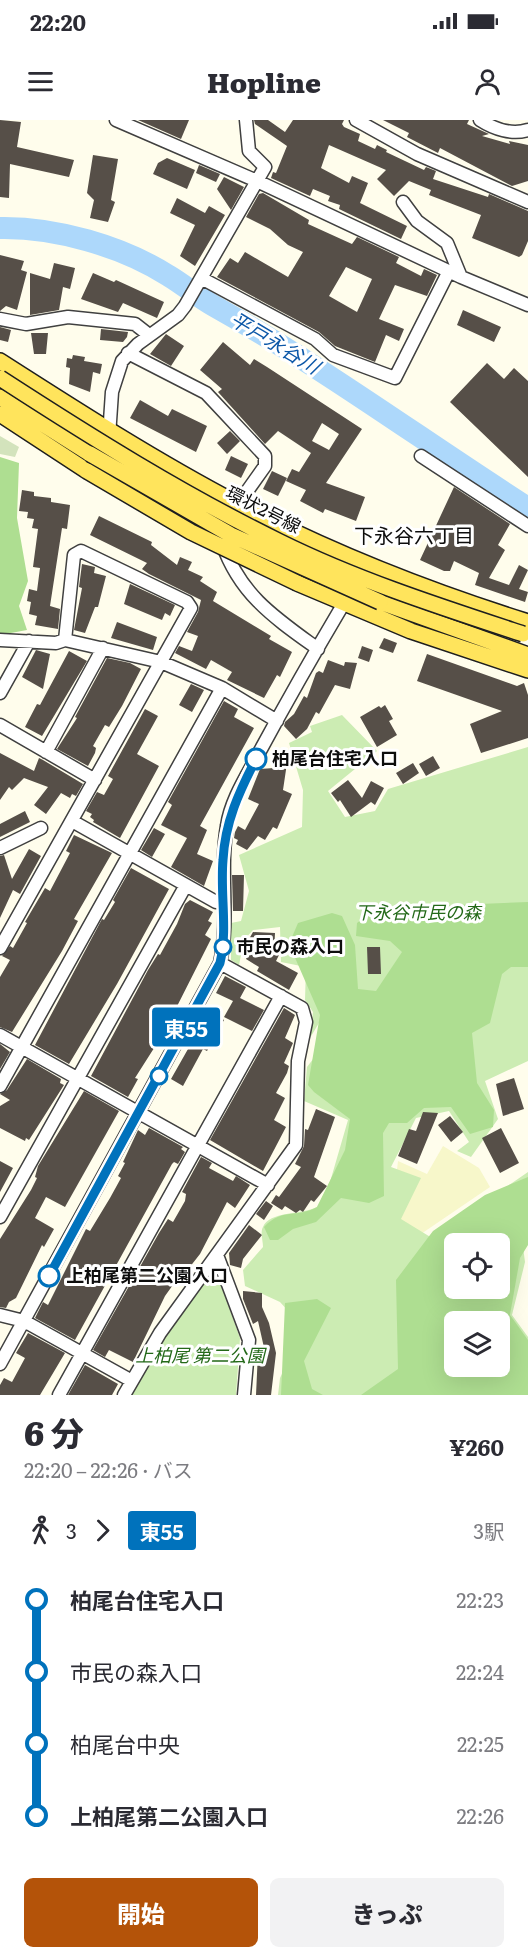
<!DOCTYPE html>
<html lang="ja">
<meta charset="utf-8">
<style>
:root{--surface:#fff;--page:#f2f2f3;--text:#2b2b33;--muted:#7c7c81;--accent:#b45309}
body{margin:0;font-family:Literata,"Noto Sans JP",serif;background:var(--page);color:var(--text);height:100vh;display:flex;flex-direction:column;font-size:22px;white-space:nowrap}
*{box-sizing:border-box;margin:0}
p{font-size:20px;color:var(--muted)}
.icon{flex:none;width:33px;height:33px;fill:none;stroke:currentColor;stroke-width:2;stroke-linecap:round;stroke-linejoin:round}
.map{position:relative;height:1275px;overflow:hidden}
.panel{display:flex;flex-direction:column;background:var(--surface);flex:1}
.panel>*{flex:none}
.badge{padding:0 12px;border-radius:4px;font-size:21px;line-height:39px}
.controls{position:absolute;left:444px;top:1113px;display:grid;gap:12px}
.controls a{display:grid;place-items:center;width:66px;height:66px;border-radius:9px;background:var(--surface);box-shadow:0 6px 24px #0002;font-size:30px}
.map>.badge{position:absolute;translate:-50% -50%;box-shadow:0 0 0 3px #fff}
.legs{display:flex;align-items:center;gap:9px;height:66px;padding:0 24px;font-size:20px}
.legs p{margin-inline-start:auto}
.headline{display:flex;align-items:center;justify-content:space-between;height:102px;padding:0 24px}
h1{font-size:33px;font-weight:800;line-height:45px}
.action{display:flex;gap:12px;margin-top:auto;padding:12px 24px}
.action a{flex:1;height:69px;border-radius:9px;background:var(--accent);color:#fff;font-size:24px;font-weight:800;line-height:69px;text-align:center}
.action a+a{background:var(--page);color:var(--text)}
ul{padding:0 24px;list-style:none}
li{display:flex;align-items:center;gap:21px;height:72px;font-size:22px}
li i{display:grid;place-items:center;width:9px;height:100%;margin:0 8px;background:currentColor}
li i::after{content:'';width:15px;height:15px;margin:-8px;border:4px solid;border-radius:50%;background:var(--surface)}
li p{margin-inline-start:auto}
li:first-child i{background:linear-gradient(#0000 50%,currentColor 0)}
li:last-child i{background:linear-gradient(currentColor 50%,#0000 0)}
.status{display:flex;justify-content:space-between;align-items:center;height:42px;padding:0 30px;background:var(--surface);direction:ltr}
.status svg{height:16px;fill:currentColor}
header{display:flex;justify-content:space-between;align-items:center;height:78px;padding:0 24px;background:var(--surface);font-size:27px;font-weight:800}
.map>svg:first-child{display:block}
.farmland{fill:#f7f7ca}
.green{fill:#ccecb3;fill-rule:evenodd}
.forest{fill:#aede91;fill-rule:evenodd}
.cemetery{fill:#d3e3bc}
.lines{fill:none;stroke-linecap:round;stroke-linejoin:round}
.river{stroke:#add8fb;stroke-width:22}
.building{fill:#564f48;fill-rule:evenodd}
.minor-casing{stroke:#404040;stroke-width:15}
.major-casing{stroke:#1e1e1e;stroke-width:18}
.minor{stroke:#fff;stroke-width:12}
.major{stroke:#ffe45c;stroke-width:15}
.major-bridge-casing{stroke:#1e1e1e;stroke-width:18;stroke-linecap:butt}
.major-bridge{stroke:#ffe45c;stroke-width:15}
.line-1-casing{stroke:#fff;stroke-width:14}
.line-1{stroke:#0072bc;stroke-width:9}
.stop-1-dot{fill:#fff;stroke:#0072bc;stroke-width:3}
.labels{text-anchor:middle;stroke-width:6;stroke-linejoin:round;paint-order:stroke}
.street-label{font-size:18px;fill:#0d0d0d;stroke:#fff}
.stop-label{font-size:18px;font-weight:bold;fill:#0d0d0d;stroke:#fff;text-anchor:start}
.park-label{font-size:18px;font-style:italic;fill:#236918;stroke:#fff}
.water-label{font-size:20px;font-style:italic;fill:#0d58a8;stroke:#fff}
.neighbourhood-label{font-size:20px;fill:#0d0d0d;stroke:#fff}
</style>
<div class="status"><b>22:20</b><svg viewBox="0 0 49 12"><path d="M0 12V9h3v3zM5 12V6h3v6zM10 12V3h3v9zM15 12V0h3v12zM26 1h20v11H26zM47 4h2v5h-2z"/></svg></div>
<header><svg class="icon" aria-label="menu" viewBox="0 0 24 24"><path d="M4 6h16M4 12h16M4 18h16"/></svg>Hopline<svg class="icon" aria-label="person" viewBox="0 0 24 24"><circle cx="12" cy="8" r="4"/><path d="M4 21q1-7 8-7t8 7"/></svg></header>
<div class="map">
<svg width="528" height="1275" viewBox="0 0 528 1275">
<rect width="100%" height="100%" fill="#fffdec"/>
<path class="farmland" d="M443 1026 479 1048 490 1067 418 1116 339 1211 393 1083 398 1041 427 1054Z"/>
<path class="green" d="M342 595 377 631 328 671 345 697 375 691 388 669 528 627V941L485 961 498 999 471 1037 457 1031 469 1022 449 991 416 998 391 1047 421 1058 401 1099 432 1118 528 1052V1123L523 1127 525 1142 512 1195 528 1217V1275H278L280 1258 294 1229 299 1203 280 1182 245 1166 243 1150 263 1127C263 1121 260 1112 263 1107 269 1091 302 1095 317 1087L330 1062 348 1000 304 981 307 947 323 926 338 871 310 918 313 892 305 880 306 847 281 842 280 807 253 810 244 820 239 845 231 840V803L241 801 249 771 239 735 302 707 303 670 289 623 312 612 310 606ZM454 1124H500V1168H454ZM454 1202H500V1246H454Z
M211 1153 217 1154 240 1218 236 1275H130L166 1215Z"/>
<path class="forest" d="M0 337 19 343 17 398 28 461 19 486 27 510 0 515Z
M528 782V847H511L502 854 490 903 472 913 477 963 494 990 493 1007 470 1014 451 987 424 988 407 1003H389L383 1013 384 1076 369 1083 341 1078 316 1102 293 1109 278 1120H270L264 1107C283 1087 295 1099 317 1087L345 1030 350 999 314 972 308 965 320 895 289 824 298 803 332 793 342 796 355 825 358 869 376 871 402 832 390 821 356 816 357 803 372 791 403 798 407 787Z
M528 1057V1125L520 1138 510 1195 528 1220V1275H361L398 1249 396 1160 433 1111 485 1075ZM454 1124H500V1168H454ZM454 1202H500V1246H454Z
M317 1179 331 1188 304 1241 312 1269 323 1275H281L285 1183Z"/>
<path class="cemetery" d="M0 316 19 327 15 337 0 334Z"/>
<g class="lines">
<path class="river" d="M0 108C55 107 122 126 169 156 184 165 198 177 214 186 323 247 423 321 528 388"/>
</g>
<path class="building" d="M0 0 21 2 17 27 74 40 69 57 10 44 9 78 0 77Z
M138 0H189L181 19Z
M254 0H268L285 12 293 0H344L342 4 344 7 360 14 358 21 375 29 377 25 387 30 386 32 424 50 426 47 436 51 433 59 488 77 489 74 528 91V121L522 135 519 137 472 118 481 95 429 75 431 70 409 61 394 76 377 59 386 50 329 25 321 48 349 63 352 56 368 63 360 83 407 106 401 119 339 89 340 85 328 81 330 76 313 69 310 76 271 58 273 52 276 53 287 26 255 4Z
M383 0H469L467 4 489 14 482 16 510 24 509 21 528 25V61L512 66 440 28 438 33 407 17 409 13Z
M93 35 118 39 111 80 115 82 108 102 90 98 94 80 87 73Z
M167 38 195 50 187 69 153 54 158 43Z
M199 45 220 54 216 62 196 53Z
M224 57 244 67 231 90 217 69Z
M263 73 309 100 308 104 352 124 357 117 399 137 396 143 421 156 424 149 437 155 427 176 395 165 379 199 404 209 399 221 386 215 375 242 335 226 319 212 217 157 230 138 238 143 245 132 288 157 303 132 288 125 270 109 246 97 259 74ZM346 147 372 159 357 192 329 176Z
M177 78 205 93 209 86 225 95 195 146 180 136 195 105 170 93Z
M0 135 24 141 21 150 27 152 17 190 6 186 0 191Z
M54 143 75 148 70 169 63 167 59 190 30 195V153L50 159Z
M93 153 114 162 116 160 164 182 157 198 123 183 118 192 81 179Z
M463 190 501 207 494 222 457 205Z
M0 207 11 210 8 222 0 220Z
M101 209 128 212 127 217 123 222 100 220Z
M31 213H48L46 234H34Z
M166 214 184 226 171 246 150 234Z
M223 222 250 245 254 239 267 247 362 309 326 363 365 377 356 401 325 389 323 393 300 381 306 370 286 361 292 349 299 352 311 333 278 311 265 324 218 272 222 269 200 250ZM322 303 339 314 329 330 312 321Z
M73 235 85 237 84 241 102 244 100 254 93 252 90 272 69 264 70 248 66 247 67 238 72 239Z
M487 243 504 259 514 248 528 261V357L450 282Z
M140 280 168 296 172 289 207 306 196 332 130 298Z
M230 311 240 321 227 334 217 323Z
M231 336 248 344 241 358 225 350Z
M272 351 287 358 278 376 263 369Z
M454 367 510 404 498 425 505 430 489 458 509 465 519 445 528 450 519 469 528 472 525 482 475 465 479 453 454 441 450 451H444L420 440Z
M22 370 34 372V376L51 378V382L70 385 67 409 62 408 50 486 60 489 58 509 35 505 37 496 29 494 31 482 27 481 29 469 37 471 40 448 33 447 38 409 32 408 34 399 27 398 28 392 19 391Z
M99 396 152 422 151 425 177 445 180 437 192 442 188 450 203 457 200 461 217 472 213 481 271 516 269 519 292 532 280 557 277 555 264 578 227 560 232 552 211 540 206 549 175 533 179 526 192 531 198 516 187 512 198 492 201 480 149 454 142 449 147 443 90 415Z
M82 444 95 447 94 453 106 456 98 487H95L85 513 74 510 82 468 79 467Z
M130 464 175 485 170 496 165 493 162 500 124 484Z
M117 502 157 517 153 530 111 518Z
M384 518 397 523 393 533 379 528Z
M362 526 373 530 369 542 358 538Z
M36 530 50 534 43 569 22 557Z
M69 531 87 541 42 616 25 607 37 584 40 585Z
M427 534 517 566 524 563 528 575V618L481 633 470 604 502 591 417 561Z
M107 538 130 543 141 549 122 586 109 607 105 605 93 626 96 628 95 633 88 646 57 629 77 598 75 597Z
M328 540 344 546 345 542 357 543 350 569 335 565 319 594 316 592 307 609 296 619 284 606 285 602 294 594 304 576 307 578 316 553 319 551 323 553Z
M191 564 204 570 192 592 179 585Z
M224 581 238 589 234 597 254 608 200 706 207 710 197 734 213 741 204 766 171 747 187 718 161 705 172 685 168 682Z
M385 585 393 599 389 601 397 615 377 627 360 597 379 586 381 588Z
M145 589 158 596 137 634 159 646 120 718 93 702 94 700 90 697 92 694 86 691 97 672 104 675 113 659 108 656Z
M0 633 34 651 39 638 43 640 83 664 76 676 72 674 70 678 61 673 46 694 34 685 48 667 24 658 12 670 9 667 0 680Z
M433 636 440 648 426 656 419 644Z
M275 641 287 643 283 670 292 674 277 709 273 707 265 720 258 716 247 730 236 724 238 720 234 718 235 712 238 706 245 710 259 684 248 679 260 649 274 648Z
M413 643 419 653 403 664 396 653Z
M348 660 362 678 371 661 384 668 375 685 371 682 351 697 340 680 338 682 331 673Z
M25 691 30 702 0 717V704Z
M154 708 165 714 152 737 141 730Z
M74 715 112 733 74 799 78 801 62 831 12 912 0 907V857L10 840 2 836 10 826 13 828 27 803 25 802 45 768 50 771 70 733 66 731Z
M29 729 41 736 20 774 13 770 0 798V736L4 735 12 759Z
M131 748 169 769 117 864 69 944 35 925 102 799 104 800 115 782 113 780Z
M232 755H244L243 791H233Z
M190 780 213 792 208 801 212 803 205 815 211 819 163 914 135 958 138 959 128 977 91 956 148 850 158 834 160 835 177 804 185 784Z
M253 812 275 813 274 833 279 835 276 841 298 853 289 870 257 851 259 847 246 839 248 835 243 833 244 828Z
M367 827H380L381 854H368Z
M225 856 246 867 240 878 264 890 252 911 224 897 233 881 216 873Z
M284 888 295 895 285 918 293 923 284 943 289 946 287 953 276 973 285 978 274 1000 286 1007 263 1051 210 1020Z
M209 892 224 900 207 931 203 929 183 966 171 959Z
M0 924 10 932 0 949Z
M27 939 61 959 60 963 64 965 29 1020 26 1018 25 1021 0 1008V986L10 980 0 974 7 970Z
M514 958 524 989 503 996 496 964Z
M84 971 119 991 65 1087 46 1077 35 1098 54 1109 44 1127 42 1125 16 1178 9 1182 6 1188 0 1187V1119L31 1070 37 1058 35 1057 38 1046Z
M316 989 335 997 314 1057 327 1066 314 1082 311 1080 303 1092 300 1090 296 1093 285 1086 282 1090 271 1083 276 1075 279 1077 301 1047 295 1044 304 1026 305 1009 308 1010Z
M423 992 438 993 417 1044 398 1036 409 1009 416 1011Z
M450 996 463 1012 451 1022 438 1005Z
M149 1008 183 1027 181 1029 185 1032 178 1044 174 1042 172 1044 75 1220 35 1198 43 1182 48 1185 86 1109 90 1111 110 1078 121 1058 118 1056 125 1043 123 1042 138 1010 145 1015Z
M501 1008 519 1043 500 1053 482 1018Z
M201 1037 212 1043 209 1048 233 1061 236 1056 250 1065 235 1088 227 1082 200 1134 182 1157 180 1155 165 1176 133 1242 109 1230 105 1237 93 1230 159 1113 168 1099 173 1102 185 1081 186 1074 182 1072Z
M0 1041 13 1048 0 1072Z
M266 1081 273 1086 264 1100 256 1094Z
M249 1105 262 1115 243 1139 241 1148 230 1145 229 1133Z
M243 1171 262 1173V1187L269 1203 276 1233 271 1275H256L258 1232H265L258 1201 253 1204 243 1179Z
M28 1213 65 1233 40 1275H0V1265L4 1258 12 1262 25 1238 16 1233Z
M85 1245 118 1264 112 1275H68Z"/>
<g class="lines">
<g class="minor-casing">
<path id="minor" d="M116 0 257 61 461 157 528 185
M356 0 417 34 528 82
M480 0C494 9 512 15 528 10
M403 82 417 101 447 123 461 157
M201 158 315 219 333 235 395 258 449 151
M0 199 26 204 68 197 135 204 149 215
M128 233 206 273 265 336V346L238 384
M109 316 112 272 122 241 138 224 178 195 185 186 265 47 249 31 246 0
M421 336 528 406
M222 423C240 475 275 498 318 529
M0 520 56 523 65 520 161 542 222 568 277 601
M0 573 29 521
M0 605 95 660
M46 632 103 528
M72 701 216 782 223 781
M0 728 41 708
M0 828 191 488 187 482 81 431 74 435 65 520
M0 915 268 1065
M0 966 222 568
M0 1097 186 765
M217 1135 249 1220 244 1275
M0 1195 24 1201 132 1261
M0 1244 220 843C230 798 219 751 227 706 231 679 248 654 260 631 287 581 315 532 344 483
M59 1275 281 876
M124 1275 160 1213 296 1025 298 941 306 902 302 888 220 843"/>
</g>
<g class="major-casing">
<path id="major" d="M0 241C78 291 156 341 238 384 330 432 429 471 528 502
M0 277 90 334
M0 294 87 351
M297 463 411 511 528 550
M380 482 528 535"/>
</g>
<use href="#minor" class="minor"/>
<use href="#major" class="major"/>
<g class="major-bridge-casing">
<path id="major-bridge" d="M0 258C91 317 182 374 280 422 357 460 441 487 523 514
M90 334 231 415 380 482
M87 351 191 412 297 463"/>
</g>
<use href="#major-bridge" class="major-bridge"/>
</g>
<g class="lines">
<g class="line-1-casing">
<path id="line-1" d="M49 1156 220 843C228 809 220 774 223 740 225 702 239 672 256 639"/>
</g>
<use href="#line-1" class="line-1"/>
</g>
<g class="stop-1-dot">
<circle cx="256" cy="639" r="10"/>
<circle cx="223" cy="827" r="8"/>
<circle cx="159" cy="956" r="8"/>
<circle cx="49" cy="1156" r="10"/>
</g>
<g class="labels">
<g class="street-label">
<text transform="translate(263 390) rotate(27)" y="6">環状2号線</text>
</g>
<g class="stop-label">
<text x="272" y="645">柏尾台住宅入口</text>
<text x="236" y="833">市民の森入口</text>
<text x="66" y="1162">上柏尾第二公園入口</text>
</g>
<g class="park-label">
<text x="418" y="799">下永谷市民の森</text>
<text x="200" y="1242">上柏尾 第二公園</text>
</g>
<g class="water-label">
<text transform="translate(275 223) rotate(31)" y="7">平戸永谷川</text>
</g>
<g class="neighbourhood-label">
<text x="414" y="423">下永谷六丁目</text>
</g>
</g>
</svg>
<div class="controls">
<a><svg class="icon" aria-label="locate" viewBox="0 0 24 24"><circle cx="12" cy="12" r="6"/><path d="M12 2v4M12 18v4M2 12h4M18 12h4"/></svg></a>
<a><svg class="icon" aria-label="layers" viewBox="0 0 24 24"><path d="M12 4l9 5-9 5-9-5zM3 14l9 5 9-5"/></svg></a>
</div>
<b class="badge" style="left:186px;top:907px;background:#0072bc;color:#fff">東55</b>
</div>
<section class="panel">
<div class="headline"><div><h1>6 分</h1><p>22:20 – 22:26 · バス</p></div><b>¥260</b></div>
<div class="legs"><svg class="icon" aria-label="walk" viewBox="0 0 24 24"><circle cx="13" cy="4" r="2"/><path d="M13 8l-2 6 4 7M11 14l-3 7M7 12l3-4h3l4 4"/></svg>3<svg class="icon" aria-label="forward" viewBox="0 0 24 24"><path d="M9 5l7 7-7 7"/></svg><b class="badge" style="background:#0072bc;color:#fff">東55</b><p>3駅</p></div>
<ul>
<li><i style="color:#0072bc"></i><b>柏尾台住宅入口</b><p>22:23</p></li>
<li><i style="color:#0072bc"></i><span>市民の森入口</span><p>22:24</p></li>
<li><i style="color:#0072bc"></i><span>柏尾台中央</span><p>22:25</p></li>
<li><i style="color:#0072bc"></i><b>上柏尾第二公園入口</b><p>22:26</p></li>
</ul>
<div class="action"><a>開始</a><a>きっぷ</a></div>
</section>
